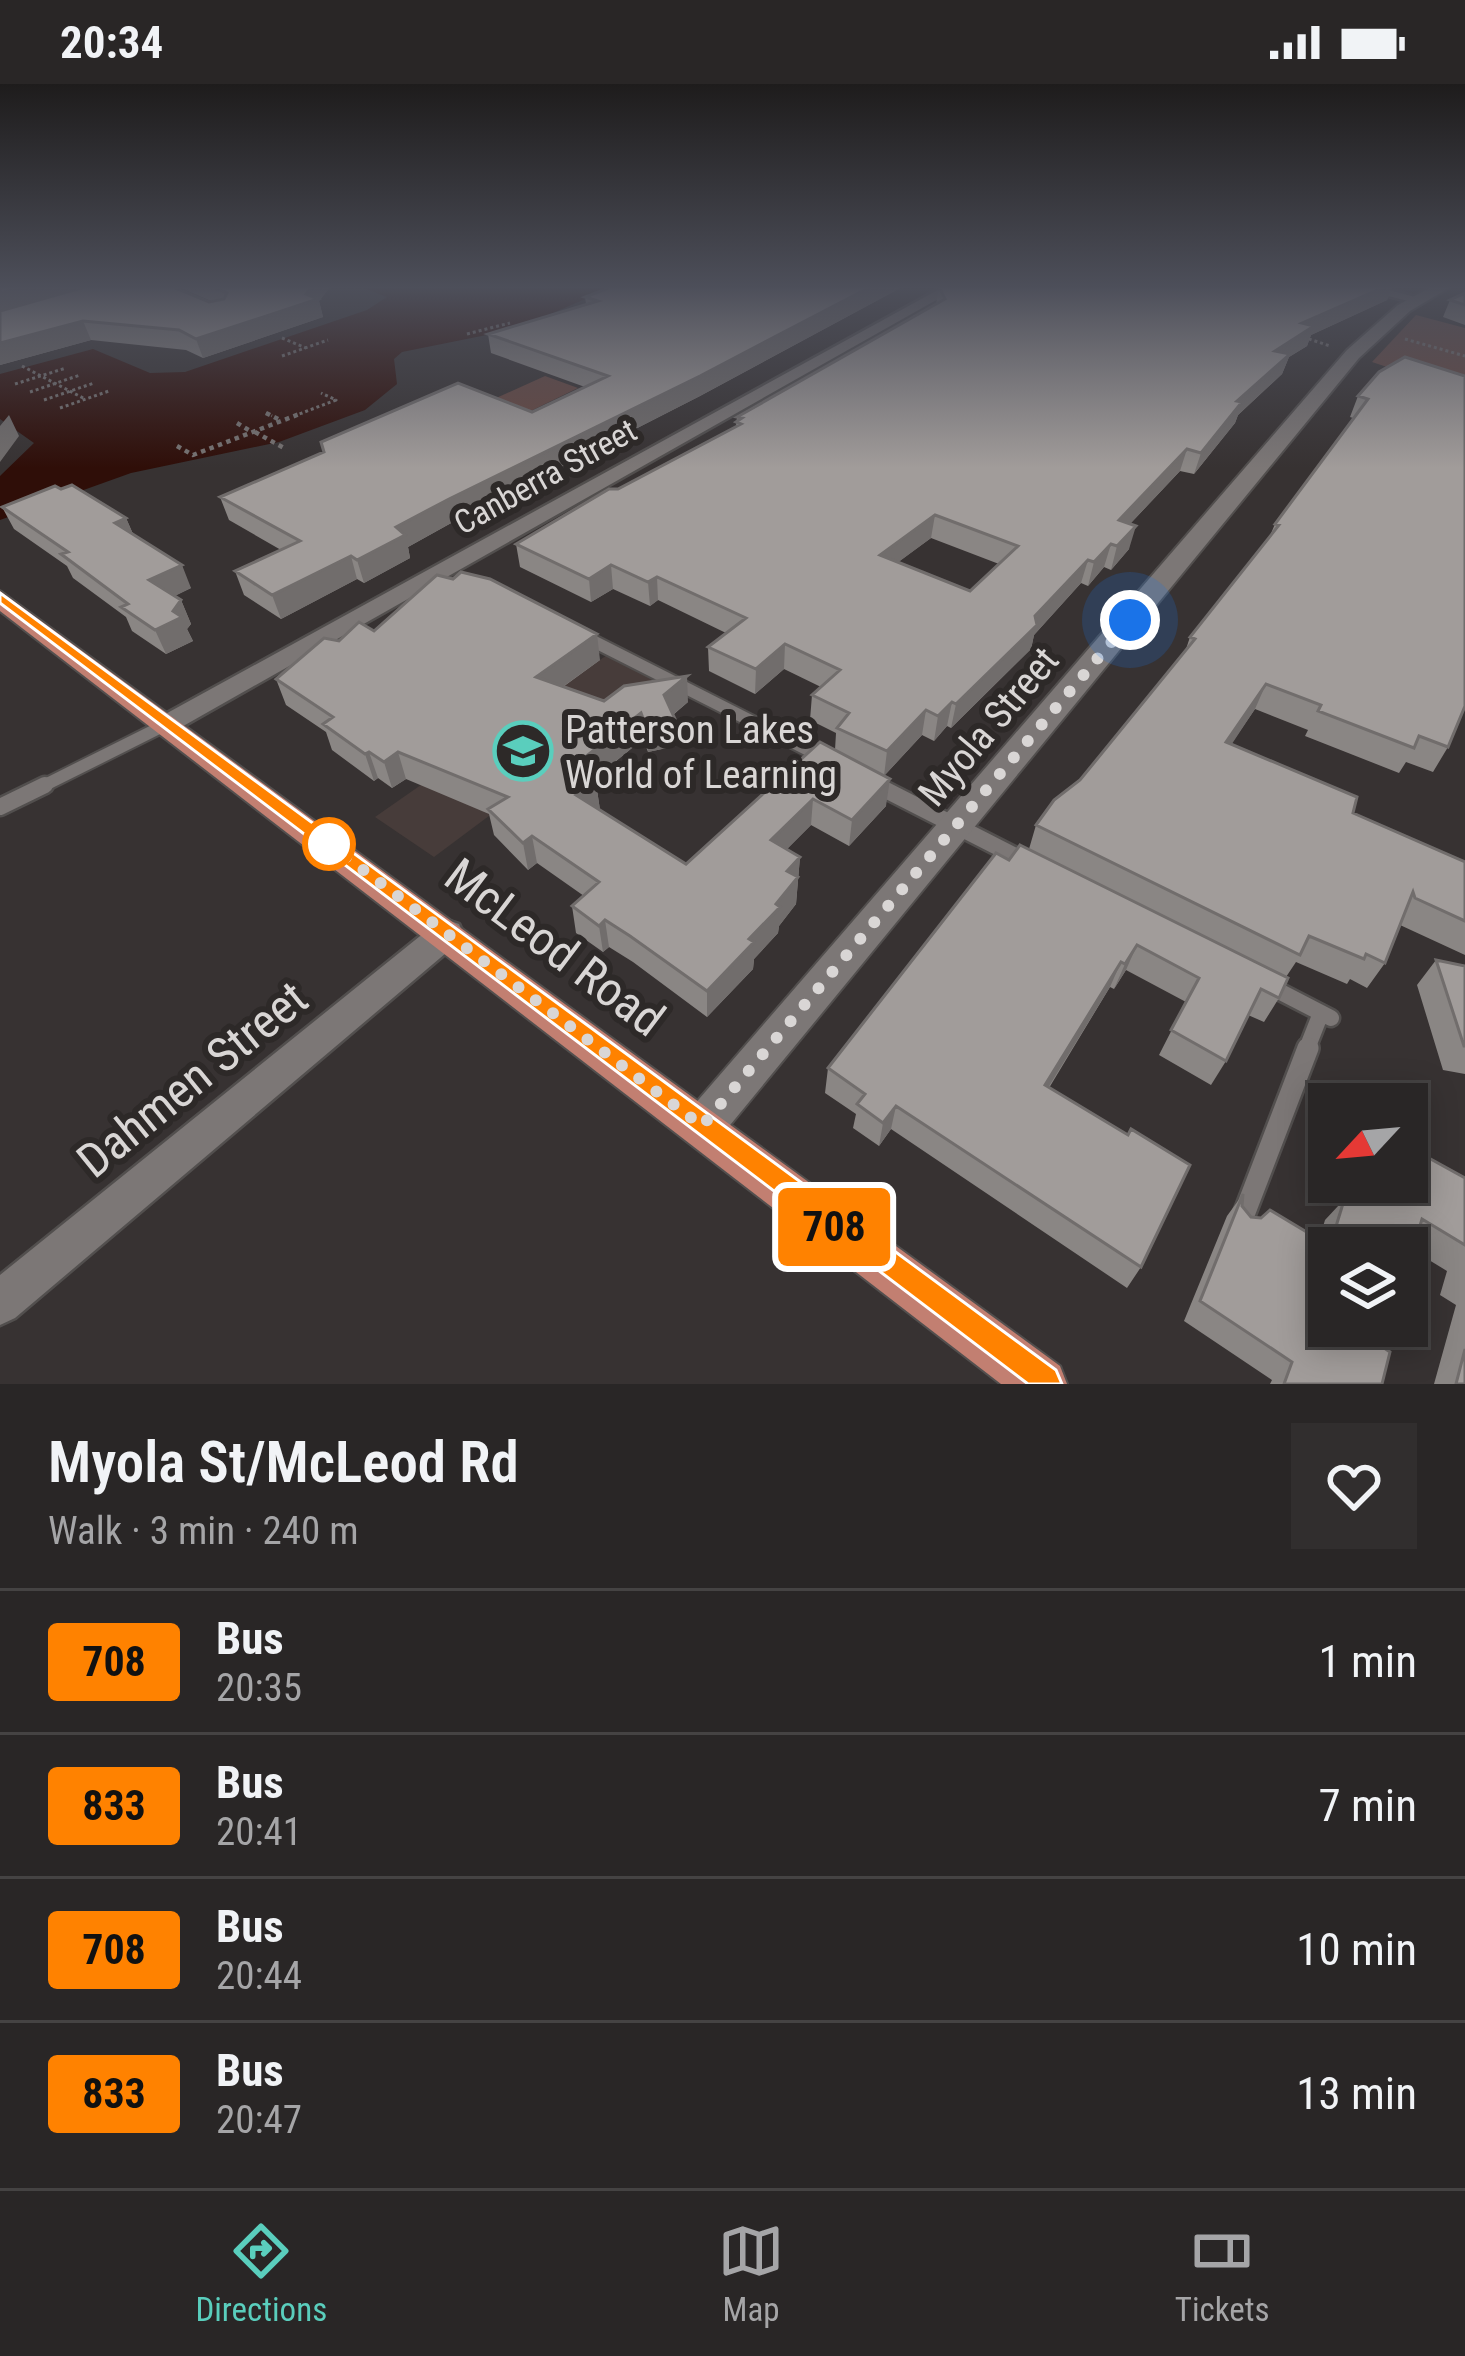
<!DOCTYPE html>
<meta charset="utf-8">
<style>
:root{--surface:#292626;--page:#312e2e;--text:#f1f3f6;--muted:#a5a5a7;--line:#454343;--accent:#5acebd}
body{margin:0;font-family:"Roboto Condensed",sans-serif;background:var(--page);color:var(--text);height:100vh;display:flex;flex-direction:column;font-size:45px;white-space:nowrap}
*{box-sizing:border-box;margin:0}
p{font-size:39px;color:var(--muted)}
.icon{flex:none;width:66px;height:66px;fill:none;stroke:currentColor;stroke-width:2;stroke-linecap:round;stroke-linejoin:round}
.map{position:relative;height:1300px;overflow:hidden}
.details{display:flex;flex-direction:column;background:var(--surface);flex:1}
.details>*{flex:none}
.badge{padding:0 24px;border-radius:9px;font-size:42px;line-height:78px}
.needle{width:78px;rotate:244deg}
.fabs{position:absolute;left:1308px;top:999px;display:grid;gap:24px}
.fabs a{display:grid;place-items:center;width:120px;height:120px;border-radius:0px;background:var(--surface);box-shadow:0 6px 30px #0003,0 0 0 3px var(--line);font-size:60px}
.you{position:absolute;width:60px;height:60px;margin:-30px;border:9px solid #fff;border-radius:50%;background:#1a73e8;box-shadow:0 0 0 18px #1a73e833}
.map>.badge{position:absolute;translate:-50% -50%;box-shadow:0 0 0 6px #fff}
.round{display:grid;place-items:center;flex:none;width:126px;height:126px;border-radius:0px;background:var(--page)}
.head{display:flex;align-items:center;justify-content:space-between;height:204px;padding:0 48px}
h1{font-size:57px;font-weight:600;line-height:90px}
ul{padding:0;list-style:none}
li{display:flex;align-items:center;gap:36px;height:144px;padding:0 48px;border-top:3px solid var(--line)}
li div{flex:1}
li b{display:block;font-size:45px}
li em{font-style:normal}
li .badge{min-width:132px;font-weight:700;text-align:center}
.status{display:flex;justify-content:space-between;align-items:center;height:84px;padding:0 60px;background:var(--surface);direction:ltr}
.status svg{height:33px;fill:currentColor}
.tab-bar{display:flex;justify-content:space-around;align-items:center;height:168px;border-top:3px solid var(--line);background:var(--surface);font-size:33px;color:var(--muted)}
.tab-bar a{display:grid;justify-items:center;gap:6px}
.tab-bar .current{color:var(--accent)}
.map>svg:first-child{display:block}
.built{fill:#473c3a}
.green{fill:#684841}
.water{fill:#2f0e08}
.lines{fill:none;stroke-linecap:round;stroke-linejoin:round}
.service-far2-casing{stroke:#524f4e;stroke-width:16}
.service-far1-casing{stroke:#524f4e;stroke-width:21}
.service-casing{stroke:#524f4e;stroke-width:26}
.minor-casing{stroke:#524f4e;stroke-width:5}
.tertiary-casing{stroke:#524f4e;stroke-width:4}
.primary-casing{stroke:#524f4e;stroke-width:4}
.path-far1{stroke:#777372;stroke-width:3;stroke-dasharray:3 3;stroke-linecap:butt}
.path{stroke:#777372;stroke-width:4.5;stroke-dasharray:4.5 4.5;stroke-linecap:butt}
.service-far2{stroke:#7c7776;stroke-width:12}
.service-far1{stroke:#7c7776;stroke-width:16}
.service{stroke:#7c7776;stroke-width:21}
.minor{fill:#7c7776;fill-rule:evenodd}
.tertiary{fill:#7c7776;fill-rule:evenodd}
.primary{fill:#c27f71;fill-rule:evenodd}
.wall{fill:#8a8684;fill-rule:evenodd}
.shaded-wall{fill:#716d6c}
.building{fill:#a19c9a;stroke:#716d6c;stroke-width:3;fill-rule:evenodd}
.line{fill:#ff8200;stroke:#fff;stroke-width:3}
.walk{stroke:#d9d6d5;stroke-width:12;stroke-dasharray:0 21.6}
.stop-dot{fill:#fff;stroke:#ff8200;stroke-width:6}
.labels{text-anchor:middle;stroke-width:12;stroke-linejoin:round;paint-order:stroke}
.far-street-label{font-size:33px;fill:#d9d6d5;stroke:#2d2928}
.street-label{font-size:39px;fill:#d9d6d5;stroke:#2d2928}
.poi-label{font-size:39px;fill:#d9d6d5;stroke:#2d2928;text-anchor:start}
.near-street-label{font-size:48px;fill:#d9d6d5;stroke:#2d2928}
</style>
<div class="status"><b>20:34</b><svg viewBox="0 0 49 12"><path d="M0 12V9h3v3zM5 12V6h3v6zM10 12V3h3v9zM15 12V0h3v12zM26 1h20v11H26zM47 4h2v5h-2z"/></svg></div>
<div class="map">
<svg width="1465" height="1300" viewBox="0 0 1465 1300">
<rect width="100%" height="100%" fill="#373232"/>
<path class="built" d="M607 571 664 601 434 773 375 733Z"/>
<path class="green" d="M1416 231 1465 244V309L1372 278Z
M545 292 578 304 508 338 474 324Z"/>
<path class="water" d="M358 202H615L516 245 402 268 394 275 397 300 365 326 279 358 131 389 0 436V392L34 359 0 335V290L93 265 150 289 185 288 367 226 387 213Z"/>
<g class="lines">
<g class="service-far2-casing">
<path id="service-far2" d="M587 554 824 674
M876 701 881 704
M39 704 169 639"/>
</g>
<g class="service-far1-casing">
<path id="service-far1" d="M876 701 1027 778
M0 723 45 701
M1265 900 1331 934
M1306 967 1321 929"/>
</g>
<g class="service-casing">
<path id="service" d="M1240 1141 1308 964"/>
</g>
<g class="minor-casing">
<path id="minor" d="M945 202H961L178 645 169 648 156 639 160 633Z
M1349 202H1373L1423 215 1416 219Z
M447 836 459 840 463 849 459 858 15 1234 0 1241V1191L435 840Z"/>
</g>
<g class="tertiary-casing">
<path id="tertiary" d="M1433 202H1452L1410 227 1359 274 717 1057 702 1063 687 1057 681 1043 687 1029 1347 266 1398 221Z"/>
</g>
<g class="primary-casing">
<path id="primary" d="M0 507 1060 1282 1067 1300H1001L0 527Z"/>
</g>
<path class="path-far1" d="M467 250 510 239
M1303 253 1330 262
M282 254 306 264
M1405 255 1465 272
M282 272 328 256
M22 282 85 315
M15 300 66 284
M30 308 80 291
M44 316 94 299
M60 324 109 307
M266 329 272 332
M294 332 336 316 321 309"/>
<path class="path" d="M266 329 282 337
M237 339 252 348
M255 348 284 364
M177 362 193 371 302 329"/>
<use href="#service-far2" class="service-far2"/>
<use href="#service-far1" class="service-far1"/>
<use href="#service" class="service"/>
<use href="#minor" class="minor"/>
<use href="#tertiary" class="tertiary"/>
<use href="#primary" class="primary"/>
</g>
<path class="wall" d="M0 202 211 217 176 202H331L319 217 323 233 203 274 186 266 91 256 0 281Z
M614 202H904L700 312 453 438 408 463 410 474 364 499 357 495 281 535 244 511 235 487 281 466 229 436 220 413 532 328 585 303 491 269 488 250 586 220 585 213Z
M941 202H1397L1396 203 1393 202 1387 216 1311 251 1307 262 1289 273 1282 290 1238 331 1235 339 1194 390 1180 387 1130 440 1129 465 1111 486 1104 483 1088 502 1081 499 1034 551 1031 565 951 644 947 642 934 657 922 651 884 692 886 722 849 762 811 741 787 765 800 773 796 820 779 842 778 849 754 875 753 885 707 933 633 878 609 863 603 868 576 849 572 822 584 812 537 779 528 786 494 751 489 730 406 695 392 704 378 694 374 697 332 666 326 648 286 621 276 595 339 557 374 547 600 576 563 603 604 617 688 618 673 631 676 662 648 668 643 655 593 696 596 699 600 726 686 780 835 666 836 649 810 636 812 611 821 603 784 585 755 610 709 587 708 563 726 549 658 516 650 522 613 505 591 518 520 483 516 460 736 342 737 333 936 220 939 203ZM931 454 999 480 970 507 898 478Z
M1465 209V241L1443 233 1450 216Z
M1379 288 1448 663 1433 688 1406 678 1399 689 1305 652 1308 646 1255 625 1231 660 1353 729 1465 778V871L1400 841 1385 879 1367 904 1350 895 1347 900 1296 878 1286 893 1279 914 1264 938 1248 931 1226 977 1211 1001 1159 971 1186 918 1126 886 1114 905 1110 903 1049 1004 1141 1183 1127 1204 891 1045 879 1062 853 1044 856 1030 825 1009 828 984 1009 776 1029 765 1036 741 1080 696 1185 568 1190 553 1269 454 1275 440 1353 334 1350 333 1358 312Z
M2 423 126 434 133 450 191 504 174 512 181 516 191 540 187 545 193 557 166 570 132 547 126 533 73 494 67 482 14 445Z
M1436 876 1465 882V990L1443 986 1417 901Z
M1465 1094V1300H1434L1456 1221 1440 1211 1447 1187 1411 1165 1407 1169V1164H1329L1368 1253 1382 1300H1270L1272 1296 1184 1237 1227 1132 1243 1110 1242 1122 1251 1133 1319 1156 1325 1136 1339 1121 1346 1098H1407Z"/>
<path class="shaded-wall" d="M27 202H102L0 229V209Z
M312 202H331L319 217 323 233 203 274 196 255 306 210Z
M872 202H904L700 312 453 438 408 463 410 474 364 499 357 476 396 443Z
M1387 202H1393L1387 216 1311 251 1307 262 1289 273 1282 290 1238 331 1235 339 1194 390 1201 369 1237 317 1275 267 1302 239Z
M83 237 91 256 0 281V259Z
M9 331 19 352 0 378V342Z
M1187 365 1180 387 1112 459 1119 436Z
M935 431 931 454 877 494 880 471Z
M126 434 136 457 115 439Z
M1136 442 1129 465 1111 486 1117 462Z
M1111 460 1104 483 1088 502 1094 478Z
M351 472 357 495 281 535 272 511Z
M1088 476 1081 499 1034 551 1031 565 951 644 956 620Z
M182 481 191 504 159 520 149 496Z
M611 481 613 505 591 518 589 495Z
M657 493 658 516 650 522 648 498Z
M181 516 191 540 187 545 193 557 166 570 155 546Z
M597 550 600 576 540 619 536 593Z
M785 560 784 585 755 610 756 585Z
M687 592 688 618 665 637 664 611Z
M1266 600 1255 625 1216 684 1226 658Z
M952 618 947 642 934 657 938 632Z
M926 626 922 651 884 692 887 667Z
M641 629 643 655 579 707 575 681Z
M675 635 676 662 648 668 646 642Z
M369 668 378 694 374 697 365 670Z
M398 668 406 695 392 704 384 678Z
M890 695 886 722 849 762 852 736Z
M596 699 600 726 576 711Z
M813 715 811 741 770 782 771 756Z
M532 752 537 779 528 786 523 759Z
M800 773 796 820 779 842 778 849 754 875 753 885 707 933V907L776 820 787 787Z
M605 836 609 863 603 868 599 842Z
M1137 861 1126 886 1114 905 1125 880Z
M1121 878 1110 903 1035 1025 1045 1001Z
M896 1022 891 1045 879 1062 883 1039Z"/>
<path class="building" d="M0 202H27L0 209Z
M88 202H171L209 218 224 215 227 209 210 202H312L306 210 318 215 196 255 179 246 83 237 0 259V227Z
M614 202H872L700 292 449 415 396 443 405 451 357 476 351 472 272 511 235 487 300 457 220 413 324 368 321 358 458 299 532 328 608 292 488 250 598 217 585 213Z
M941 202H1387L1302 239 1314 242 1275 267 1290 270 1237 317 1242 318 1201 369 1187 365 1119 436 1136 442 1117 462 1111 460 1094 478 1088 476 1035 532 1037 541 956 620 952 618 938 632 926 626 887 667 837 644 849 629 812 611 840 586 785 560 756 585 708 563 746 534 657 493 648 498 611 481 589 495 516 460 609 405H618L741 340 736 338 742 334 737 333 945 215 939 203ZM935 431 1018 462 970 507 880 471Z
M1465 209V221L1450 216Z
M1405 273 1465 292V622L1448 663 1419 652 1414 664 1318 627 1321 621 1266 600 1226 658 1357 713 1353 729 1465 778V837L1415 814 1413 808 1385 879 1366 870 1364 875 1309 852 1300 871 1036 741 1054 716 1080 696 1195 555 1190 553 1279 441 1275 440 1368 315 1358 312 1379 288Z
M72 401 126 434 115 439 182 481 149 496 181 516 173 527 182 533 155 546 121 523 128 520 61 470 68 468 2 423 55 402 61 405Z
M461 488 490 495 597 550 536 593 604 617 624 602 687 592 664 611 675 635 646 642 641 629 575 681 596 699 576 711 686 780 820 658 890 695 852 736 813 715 771 756 800 773 787 787 798 793 776 820 780 823 749 855 754 858 707 907 630 852 605 836 599 842 572 822 599 798 532 752 523 759 488 725 508 713 398 668 384 678 369 668 365 670 323 640 333 633 276 595 324 554 339 557 359 538 374 547 437 491 453 495Z
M1020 761 1288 894 1279 914 1261 905 1226 977 1171 946 1199 894 1137 861 1125 880 1121 878 1045 1001 1128 1051 1131 1045 1190 1081 1141 1183 896 1022 883 1039 857 1020 865 1010 828 984 996 769 1009 776Z
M1436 876 1465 882V962H1464Z
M1407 1062 1465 1094V1161L1422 1135 1414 1162 1399 1153 1396 1164H1329V1242H1371L1368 1253 1390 1268 1382 1300H1284L1292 1278 1200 1217 1243 1110 1242 1122 1251 1133 1261 1134 1270 1126 1330 1162 1345 1113 1352 1118 1359 1098H1407Z
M1465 1265V1300H1456Z"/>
<linearGradient id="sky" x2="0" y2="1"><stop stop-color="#1e1c1c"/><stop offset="0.53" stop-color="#4d4f5a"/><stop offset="1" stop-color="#4d4f5a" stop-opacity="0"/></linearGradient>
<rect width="1465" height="384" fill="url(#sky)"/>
<path class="line" d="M0 509 1056 1286 1062 1300H1028L0 519Z"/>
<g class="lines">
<path class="walk" d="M329 760 702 1042 1130 536"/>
</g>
<defs>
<g id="school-ring" transform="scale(3)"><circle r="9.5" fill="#2d2928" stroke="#5acebd" stroke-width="1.5"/><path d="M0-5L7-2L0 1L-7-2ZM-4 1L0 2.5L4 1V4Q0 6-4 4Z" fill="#5acebd"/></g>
</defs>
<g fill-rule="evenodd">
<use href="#school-ring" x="523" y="667"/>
</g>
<circle class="stop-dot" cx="329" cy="760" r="24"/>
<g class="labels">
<g class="far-street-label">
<text transform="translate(545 392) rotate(-29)" y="12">Canberra Street</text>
</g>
<g class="street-label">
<text transform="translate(988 642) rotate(-50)" y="14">Myola Street</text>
</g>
<g class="poi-label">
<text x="565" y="659">Patterson Lakes<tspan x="565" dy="45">World of Learning</tspan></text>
</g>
<g class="near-street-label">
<text transform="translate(555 863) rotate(37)" y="17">McLeod Road</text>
<text transform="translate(192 995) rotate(-39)" y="17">Dahmen Street</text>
</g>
</g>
</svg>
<div class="fabs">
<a><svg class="needle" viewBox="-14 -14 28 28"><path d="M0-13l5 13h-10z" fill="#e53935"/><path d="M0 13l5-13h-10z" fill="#a5a5a7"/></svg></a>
<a><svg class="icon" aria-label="layers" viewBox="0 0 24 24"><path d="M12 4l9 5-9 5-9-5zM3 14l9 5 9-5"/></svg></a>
</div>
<div class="you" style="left:1130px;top:536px"></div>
<b class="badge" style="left:834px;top:1143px;background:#ff8200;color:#111">708</b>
</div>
<section class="details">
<div class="head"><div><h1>Myola St/McLeod Rd</h1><p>Walk · 3 min · 240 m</p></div><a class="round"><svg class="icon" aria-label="heart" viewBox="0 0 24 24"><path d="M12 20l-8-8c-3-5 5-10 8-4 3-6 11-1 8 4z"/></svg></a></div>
<ul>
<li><span class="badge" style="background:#ff8200;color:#111">708</span><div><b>Bus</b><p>20:35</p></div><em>1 min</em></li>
<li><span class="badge" style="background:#ff8200;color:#111">833</span><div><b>Bus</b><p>20:41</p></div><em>7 min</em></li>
<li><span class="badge" style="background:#ff8200;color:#111">708</span><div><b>Bus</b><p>20:44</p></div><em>10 min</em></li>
<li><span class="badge" style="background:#ff8200;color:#111">833</span><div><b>Bus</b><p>20:47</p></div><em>13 min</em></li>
</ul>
</section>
<nav class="tab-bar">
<a class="current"><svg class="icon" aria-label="directions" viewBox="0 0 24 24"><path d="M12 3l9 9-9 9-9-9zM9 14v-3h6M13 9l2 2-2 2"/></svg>Directions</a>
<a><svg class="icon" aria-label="map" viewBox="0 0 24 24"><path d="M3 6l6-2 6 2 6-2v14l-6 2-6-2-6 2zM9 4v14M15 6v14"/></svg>Map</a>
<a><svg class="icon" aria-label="tickets" viewBox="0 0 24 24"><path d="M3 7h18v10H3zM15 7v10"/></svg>Tickets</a>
</nav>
